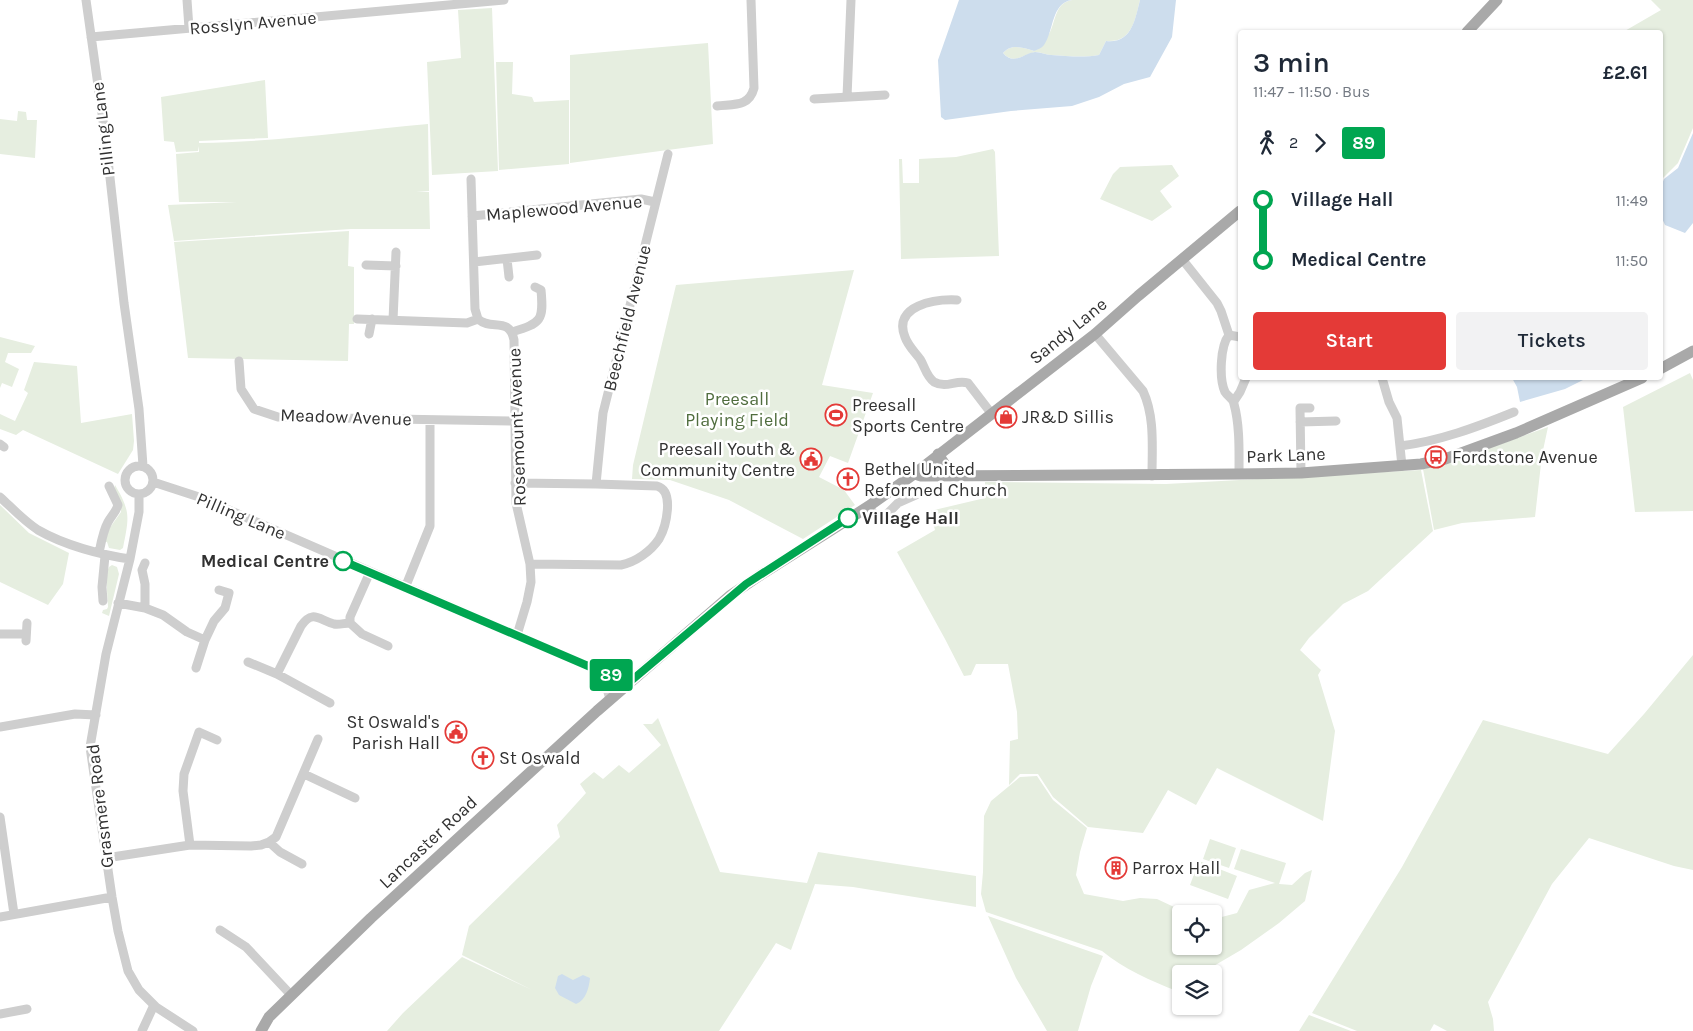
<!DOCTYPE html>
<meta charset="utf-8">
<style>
:root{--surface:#fff;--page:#f2f2f3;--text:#1f2937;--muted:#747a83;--accent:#e43a37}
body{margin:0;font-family:Karla,sans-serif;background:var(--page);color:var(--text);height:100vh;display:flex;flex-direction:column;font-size:19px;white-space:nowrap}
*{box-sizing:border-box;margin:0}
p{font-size:16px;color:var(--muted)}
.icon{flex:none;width:28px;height:28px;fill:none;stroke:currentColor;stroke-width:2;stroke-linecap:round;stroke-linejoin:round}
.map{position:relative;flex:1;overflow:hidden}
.panel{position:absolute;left:1238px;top:30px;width:425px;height:350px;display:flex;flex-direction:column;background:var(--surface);border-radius:5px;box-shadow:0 1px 4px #0004}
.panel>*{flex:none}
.badge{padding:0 10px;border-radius:4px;font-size:18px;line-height:32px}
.controls{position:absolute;left:1172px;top:905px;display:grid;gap:10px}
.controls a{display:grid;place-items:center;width:50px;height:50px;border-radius:5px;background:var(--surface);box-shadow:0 1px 4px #0004;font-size:25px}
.map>.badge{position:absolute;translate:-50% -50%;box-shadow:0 0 0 2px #fff}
.legs{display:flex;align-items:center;gap:8px;height:55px;padding:0 15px;font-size:16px}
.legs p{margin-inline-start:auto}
.headline{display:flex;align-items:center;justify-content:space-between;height:85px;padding:0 15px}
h1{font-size:28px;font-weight:600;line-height:38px}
.cta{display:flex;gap:10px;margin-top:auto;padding:10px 15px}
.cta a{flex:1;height:58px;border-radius:5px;background:var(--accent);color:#fff;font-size:20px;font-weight:600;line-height:58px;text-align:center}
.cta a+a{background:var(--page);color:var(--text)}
ul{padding:0 15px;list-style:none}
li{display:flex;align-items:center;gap:18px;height:60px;font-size:19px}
li i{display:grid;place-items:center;width:8px;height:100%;margin:0 6px;background:currentColor}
li i::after{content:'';width:12px;height:12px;margin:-6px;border:4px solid;border-radius:50%;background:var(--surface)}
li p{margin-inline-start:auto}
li:first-child i{background:linear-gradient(#0000 50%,currentColor 0)}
li:last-child i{background:linear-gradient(currentColor 50%,#0000 0)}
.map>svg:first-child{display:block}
.green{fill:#e6eee0}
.water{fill:#cddded}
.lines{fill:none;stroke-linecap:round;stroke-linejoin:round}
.minor{stroke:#cecece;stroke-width:9}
.major{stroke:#a9a9a9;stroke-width:11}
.line-1-casing{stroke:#fff;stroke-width:11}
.line-1{stroke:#00a651;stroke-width:8}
.stop-1-dot{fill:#fff;stroke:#00a651;stroke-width:2.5}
.labels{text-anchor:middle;stroke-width:5;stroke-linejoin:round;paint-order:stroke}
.street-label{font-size:18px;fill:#313131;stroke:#fff}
.park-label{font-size:18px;fill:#506d3e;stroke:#fff}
.poi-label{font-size:18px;fill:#313131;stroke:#fff;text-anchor:start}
.stop-label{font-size:18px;font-weight:bold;fill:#313131;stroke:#fff;text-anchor:start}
</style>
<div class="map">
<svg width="1693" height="1031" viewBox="0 0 1693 1031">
<rect width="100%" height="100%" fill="#fff"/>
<path class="green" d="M1072 0H1140C1135 20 1132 43 1106 41L1099 55C1083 58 1067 56 1051 55 1046 55 1041 52 1036 52 1024 53 1015 66 1003 53 1012 43 1023 48 1034 51 1039 46 1047 39 1050 32 1056 20 1055 3 1072 0Z
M1651 0H1693V128L1678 163 1660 181V32H1623L1661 10Z
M492 8 498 171 432 175 427 62 461 58 458 10Z
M708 43 713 144 570 163V55Z
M496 62H513L512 94 532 97 534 102 569 100V164L499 170Z
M265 80 268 138 199 141V143C276 142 352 131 428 124L429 191 416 192H429L430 229H351L174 241 168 205 237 202H179L176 154 199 152V146L198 151 176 152 174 142 164 141 161 97Z
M18 111 26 112 27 120H37L35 158 0 154V119L17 121Z
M993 149 995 152 999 256 901 259 899 159H902L903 183H919V159L956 157Z
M1172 165 1179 176 1160 191 1172 207 1152 221 1100 199 1113 174 1120 167Z
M349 231 348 266 354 267V324H349L348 361 188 358 174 242Z
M854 270 822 385 873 393 848 463 830 456 819 477 844 490 855 505 803 539 729 500 670 480 632 479 633 465 676 285Z
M0 337 35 346 31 353H8L5 362 19 369 12 387 2 383 0 388Z
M34 362 77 366 81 423 132 414 134 441 133 450 118 474 23 430 16 435 0 429V414L15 421 28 393 24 390Z
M1690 373 1693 380V511L1635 512 1623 407Z
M1548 427 1542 455 1535 517 1462 523 1434 530 1423 469 1442 465Z
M1421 470 1433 531 1368 591 1343 604 1309 638 1300 650 1321 670 1318 675 1335 731 1323 821 1217 768 1196 805 1168 790 1143 833 1088 827 1053 797 1038 774H1020L1009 785 1010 741 1018 739 1017 712 1008 664H976L971 675 964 676 945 639 897 552 935 530 930 511 985 498V482L1166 484Z
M115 485C131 512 129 517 123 548L120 550 109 548 107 542H105L109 529 121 512V506L114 490Z
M0 505 29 533 69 553 63 584 48 605 0 582Z
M112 565 117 567 119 574 109 616 102 613 103 610 107 609 108 607 106 574 109 567Z
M1693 655V870L1674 866 1589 838 1552 884 1488 1002 1493 1019 1494 1031H1447L1434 1024 1430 1031H1357L1312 1013 1402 867 1483 720 1608 754 1644 714Z
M658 718 720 872 807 883 818 852 976 876V907L853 887 815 884 791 950 776 943 719 1031H387L403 1013 462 957 532 990 462 955 469 926 560 837 557 825 586 793 580 784 594 772 603 779 619 765 629 773 661 745 643 724H652Z
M1037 776 1053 800 1087 828 1080 852 1076 875 1084 894 1123 901 1140 898 1157 899 1189 914H1181V946H1214V919L1237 913 1249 890 1275 883 1234 869 1241 849 1286 863 1279 884 1292 885 1305 873 1312 870 1305 901 1279 923 1241 950 1200 974H1181V988L1177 991C1151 981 1124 969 1102 951L986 912 981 894 983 872 984 816 991 801 1020 777Z
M1210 839 1236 848 1229 868 1203 859Z
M1199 861 1237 876 1228 899 1190 885Z
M988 916 1103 956 1091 986 1078 1031H1047L1016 978Z
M1309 1015 1351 1031H1299Z"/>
<path class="water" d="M959 0H1072C1051 3 1054 31 1044 45 1042 48 1038 49 1034 51 1023 48 1012 43 1003 53 1014 66 1024 53 1035 52 1041 52 1046 55 1051 55 1067 56 1083 58 1099 55L1106 41C1132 44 1135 19 1140 0H1176L1172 37 1150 77 1124 84 1099 97 1072 106 1011 111 945 120 941 117 938 60Z
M1693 133V223L1685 233 1665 225 1660 214V189L1664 179 1678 168Z
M1512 378H1587L1565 389 1520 402 1517 387Z
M562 974 573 980 583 975 590 978C589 988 586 1000 576 1004L559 995 555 988 558 976Z"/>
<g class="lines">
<path class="minor" d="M86 0 106 142 124 303 139 409 143 466
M187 0 189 28
M91 37 504 0
M847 97 851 0
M814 99 885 95
M717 106C734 104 749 107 754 88L751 0
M471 179 475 309 478 319
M472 216 641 199 655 202
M507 259 509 277
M1182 259 1217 303 1221 311 1229 335C1220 346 1219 379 1225 392 1228 397 1233 398 1234 404 1240 426 1239 451 1239 474
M474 262 537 255
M366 265 396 266
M957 300C936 299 892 305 905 337 908 346 915 352 920 359 925 367 926 376 934 382 947 389 956 379 968 383L991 413
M357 319 467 323 478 319C491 331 509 316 514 340L516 503 530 564 531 582 527 602 517 635
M393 320 396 252
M512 332C541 323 544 321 541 290L535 287
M369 334 372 319
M1095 334 1143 391C1155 417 1152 447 1152 476
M1229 335 1240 337
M239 361 241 389 254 409 278 417 514 421
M1382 378 1389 402 1397 418 1402 466
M1234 401 1240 392 1246 378
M1300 422 1336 421
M0 444 4 447
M1400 446C1440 441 1477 427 1514 412
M125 480a14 14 0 1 1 28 0a14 14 0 1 1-28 0Z
M1301 473 1300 408H1310
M153 482 199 497 602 672 632 680
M515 483 596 484 657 486C675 491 666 527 659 539 651 551 636 562 621 565L530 564
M596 484 603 413 668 154
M139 495V512L130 559 106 654 90 747 112 897 118 931 128 971 139 990 156 1007 193 1031
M0 497C12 508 24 521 38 530 64 545 101 555 130 559
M869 506 875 516 879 518 887 514 898 503 916 495
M99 553C101 543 103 531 108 522 112 515 116 512 118 505L109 486
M405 588 430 526V420
M103 601 102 587 105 556
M118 603 145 608 163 615 187 632 205 640
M145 608V584L142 570 145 563
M350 623V617L370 572
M350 623 362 634 388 646
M0 634H25
M26 641 27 623
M248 662 277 674 330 703
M196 668 205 640 214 621 225 608 229 593 219 590
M602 672 610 699
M277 674 301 626C313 609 319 620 334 624 339 625 345 623 350 623
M0 727 75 714 96 715
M304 774 355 798
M0 817 14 914
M269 842 276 837 318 739
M190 845 183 791 184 774 199 732 217 740
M106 858 190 845 251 846 261 845 269 842 280 852 302 864
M0 917 112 897
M220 930 246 947 291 995
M0 1014 27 1009
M142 1031 154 1005"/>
<path class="major" d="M1467 32 1497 0
M1660 369 1693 351
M938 454 949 471V476
M915 474 921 476 1239 474 1301 473 1421 464 1445 459 1516 433 1642 378
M261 1031 269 1017 371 918 597 711 731 595 759 576 869 506 914 474 1095 334 1138 296 1240 211"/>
</g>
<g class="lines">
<g class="line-1-casing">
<path id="line-1" d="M343 561 602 672 632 680 746 584 848 518"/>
</g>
<use href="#line-1" class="line-1"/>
</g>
<defs>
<g id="stadium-ring" transform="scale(1.125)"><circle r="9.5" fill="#fff" stroke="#e43a37" stroke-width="1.5"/><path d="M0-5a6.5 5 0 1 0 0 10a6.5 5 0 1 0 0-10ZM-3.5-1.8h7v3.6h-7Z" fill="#e43a37"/></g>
<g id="shop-ring" transform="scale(1.125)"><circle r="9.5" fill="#fff" stroke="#e43a37" stroke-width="1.5"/><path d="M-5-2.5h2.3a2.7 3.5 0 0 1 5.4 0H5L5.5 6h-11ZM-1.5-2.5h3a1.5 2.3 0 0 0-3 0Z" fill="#e43a37"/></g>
<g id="bus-ring" transform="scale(1.125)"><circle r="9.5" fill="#fff" stroke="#e43a37" stroke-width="1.5"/><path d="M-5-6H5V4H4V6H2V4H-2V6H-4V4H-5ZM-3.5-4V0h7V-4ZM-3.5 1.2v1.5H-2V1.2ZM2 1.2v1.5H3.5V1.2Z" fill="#e43a37"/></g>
<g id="civic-ring" transform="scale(1.125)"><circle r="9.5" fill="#fff" stroke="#e43a37" stroke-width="1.5"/><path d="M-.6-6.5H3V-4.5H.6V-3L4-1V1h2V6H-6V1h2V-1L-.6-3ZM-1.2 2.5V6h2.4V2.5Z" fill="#e43a37"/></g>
<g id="church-ring" transform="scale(1.125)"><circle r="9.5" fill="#fff" stroke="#e43a37" stroke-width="1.5"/><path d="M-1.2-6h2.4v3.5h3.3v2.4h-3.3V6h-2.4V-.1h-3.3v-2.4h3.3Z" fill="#e43a37"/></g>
<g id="building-ring" transform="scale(1.125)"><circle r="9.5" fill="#fff" stroke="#e43a37" stroke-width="1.5"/><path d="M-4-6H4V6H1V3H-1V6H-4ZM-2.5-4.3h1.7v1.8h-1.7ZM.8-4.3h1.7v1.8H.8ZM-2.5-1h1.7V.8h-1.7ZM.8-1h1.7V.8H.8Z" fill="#e43a37"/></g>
</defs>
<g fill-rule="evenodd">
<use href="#stadium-ring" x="836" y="415"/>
<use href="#shop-ring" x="1006" y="417"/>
<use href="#bus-ring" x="1436" y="457"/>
<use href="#civic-ring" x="811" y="459"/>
<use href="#church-ring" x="848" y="479"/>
<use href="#civic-ring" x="456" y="732"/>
<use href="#church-ring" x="483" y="758"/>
<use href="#building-ring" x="1116" y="868"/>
</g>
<g class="stop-1-dot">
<circle cx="848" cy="518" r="9"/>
<circle cx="343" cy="561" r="9"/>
</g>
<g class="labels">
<g class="street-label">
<text transform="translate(253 23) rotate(-5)" y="6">Rosslyn Avenue</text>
<text transform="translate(103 129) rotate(-97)" y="6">Pilling Lane</text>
<text transform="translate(564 208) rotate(-5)" y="6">Maplewood Avenue</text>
<text transform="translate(627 318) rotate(-76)" y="6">Beechfield Avenue</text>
<text transform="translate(1068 331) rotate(-39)" y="6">Sandy Lane</text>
<text transform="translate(346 417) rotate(2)" y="6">Meadow Avenue</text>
<text transform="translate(517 427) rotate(-92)" y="6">Rosemount Avenue</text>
<text transform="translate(1286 455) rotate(-2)" y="6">Park Lane</text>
<text transform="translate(241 516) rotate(23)" y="6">Pilling Lane</text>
<text transform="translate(100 806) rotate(-97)" y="6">Grasmere Road</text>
<text transform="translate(428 842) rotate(-43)" y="6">Lancaster Road</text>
</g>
<g class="park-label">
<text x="737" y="405">Preesall<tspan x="737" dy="21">Playing Field</tspan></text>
</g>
<g class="poi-label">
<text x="852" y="411">Preesall<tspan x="852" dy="21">Sports Centre</tspan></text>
<text x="1022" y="423">JR&amp;D Sillis</text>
<text x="795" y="455" text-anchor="end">Preesall Youth &amp;<tspan x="795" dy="21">Community Centre</tspan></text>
<text x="1452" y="463">Fordstone Avenue</text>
<text x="864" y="475">Bethel United<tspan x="864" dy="21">Reformed Church</tspan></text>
<text x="440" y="728" text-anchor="end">St Oswald's<tspan x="440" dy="21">Parish Hall</tspan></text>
<text x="499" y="764">St Oswald</text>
<text x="1132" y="874">Parrox Hall</text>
</g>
<g class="stop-label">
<text x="862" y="524">Village Hall</text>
<text x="329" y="567" text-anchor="end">Medical Centre</text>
</g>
</g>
</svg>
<div class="controls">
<a><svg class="icon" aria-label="locate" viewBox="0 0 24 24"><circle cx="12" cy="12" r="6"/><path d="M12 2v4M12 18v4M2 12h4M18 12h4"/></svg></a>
<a><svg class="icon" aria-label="layers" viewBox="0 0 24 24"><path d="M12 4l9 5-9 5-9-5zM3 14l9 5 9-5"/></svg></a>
</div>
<b class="badge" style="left:611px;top:675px;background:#00a651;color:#fff">89</b>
<section class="panel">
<div class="headline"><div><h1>3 min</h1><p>11:47 – 11:50 · Bus</p></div><b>£2.61</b></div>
<div class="legs"><svg class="icon" aria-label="walk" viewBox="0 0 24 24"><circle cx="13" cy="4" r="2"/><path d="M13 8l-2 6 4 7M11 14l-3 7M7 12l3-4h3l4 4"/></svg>2<svg class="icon" aria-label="forward" viewBox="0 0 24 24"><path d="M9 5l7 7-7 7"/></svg><b class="badge" style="background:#00a651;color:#fff">89</b></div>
<ul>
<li><i style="color:#00a651"></i><b>Village Hall</b><p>11:49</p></li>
<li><i style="color:#00a651"></i><b>Medical Centre</b><p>11:50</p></li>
</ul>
<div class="cta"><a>Start</a><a>Tickets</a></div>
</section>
</div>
